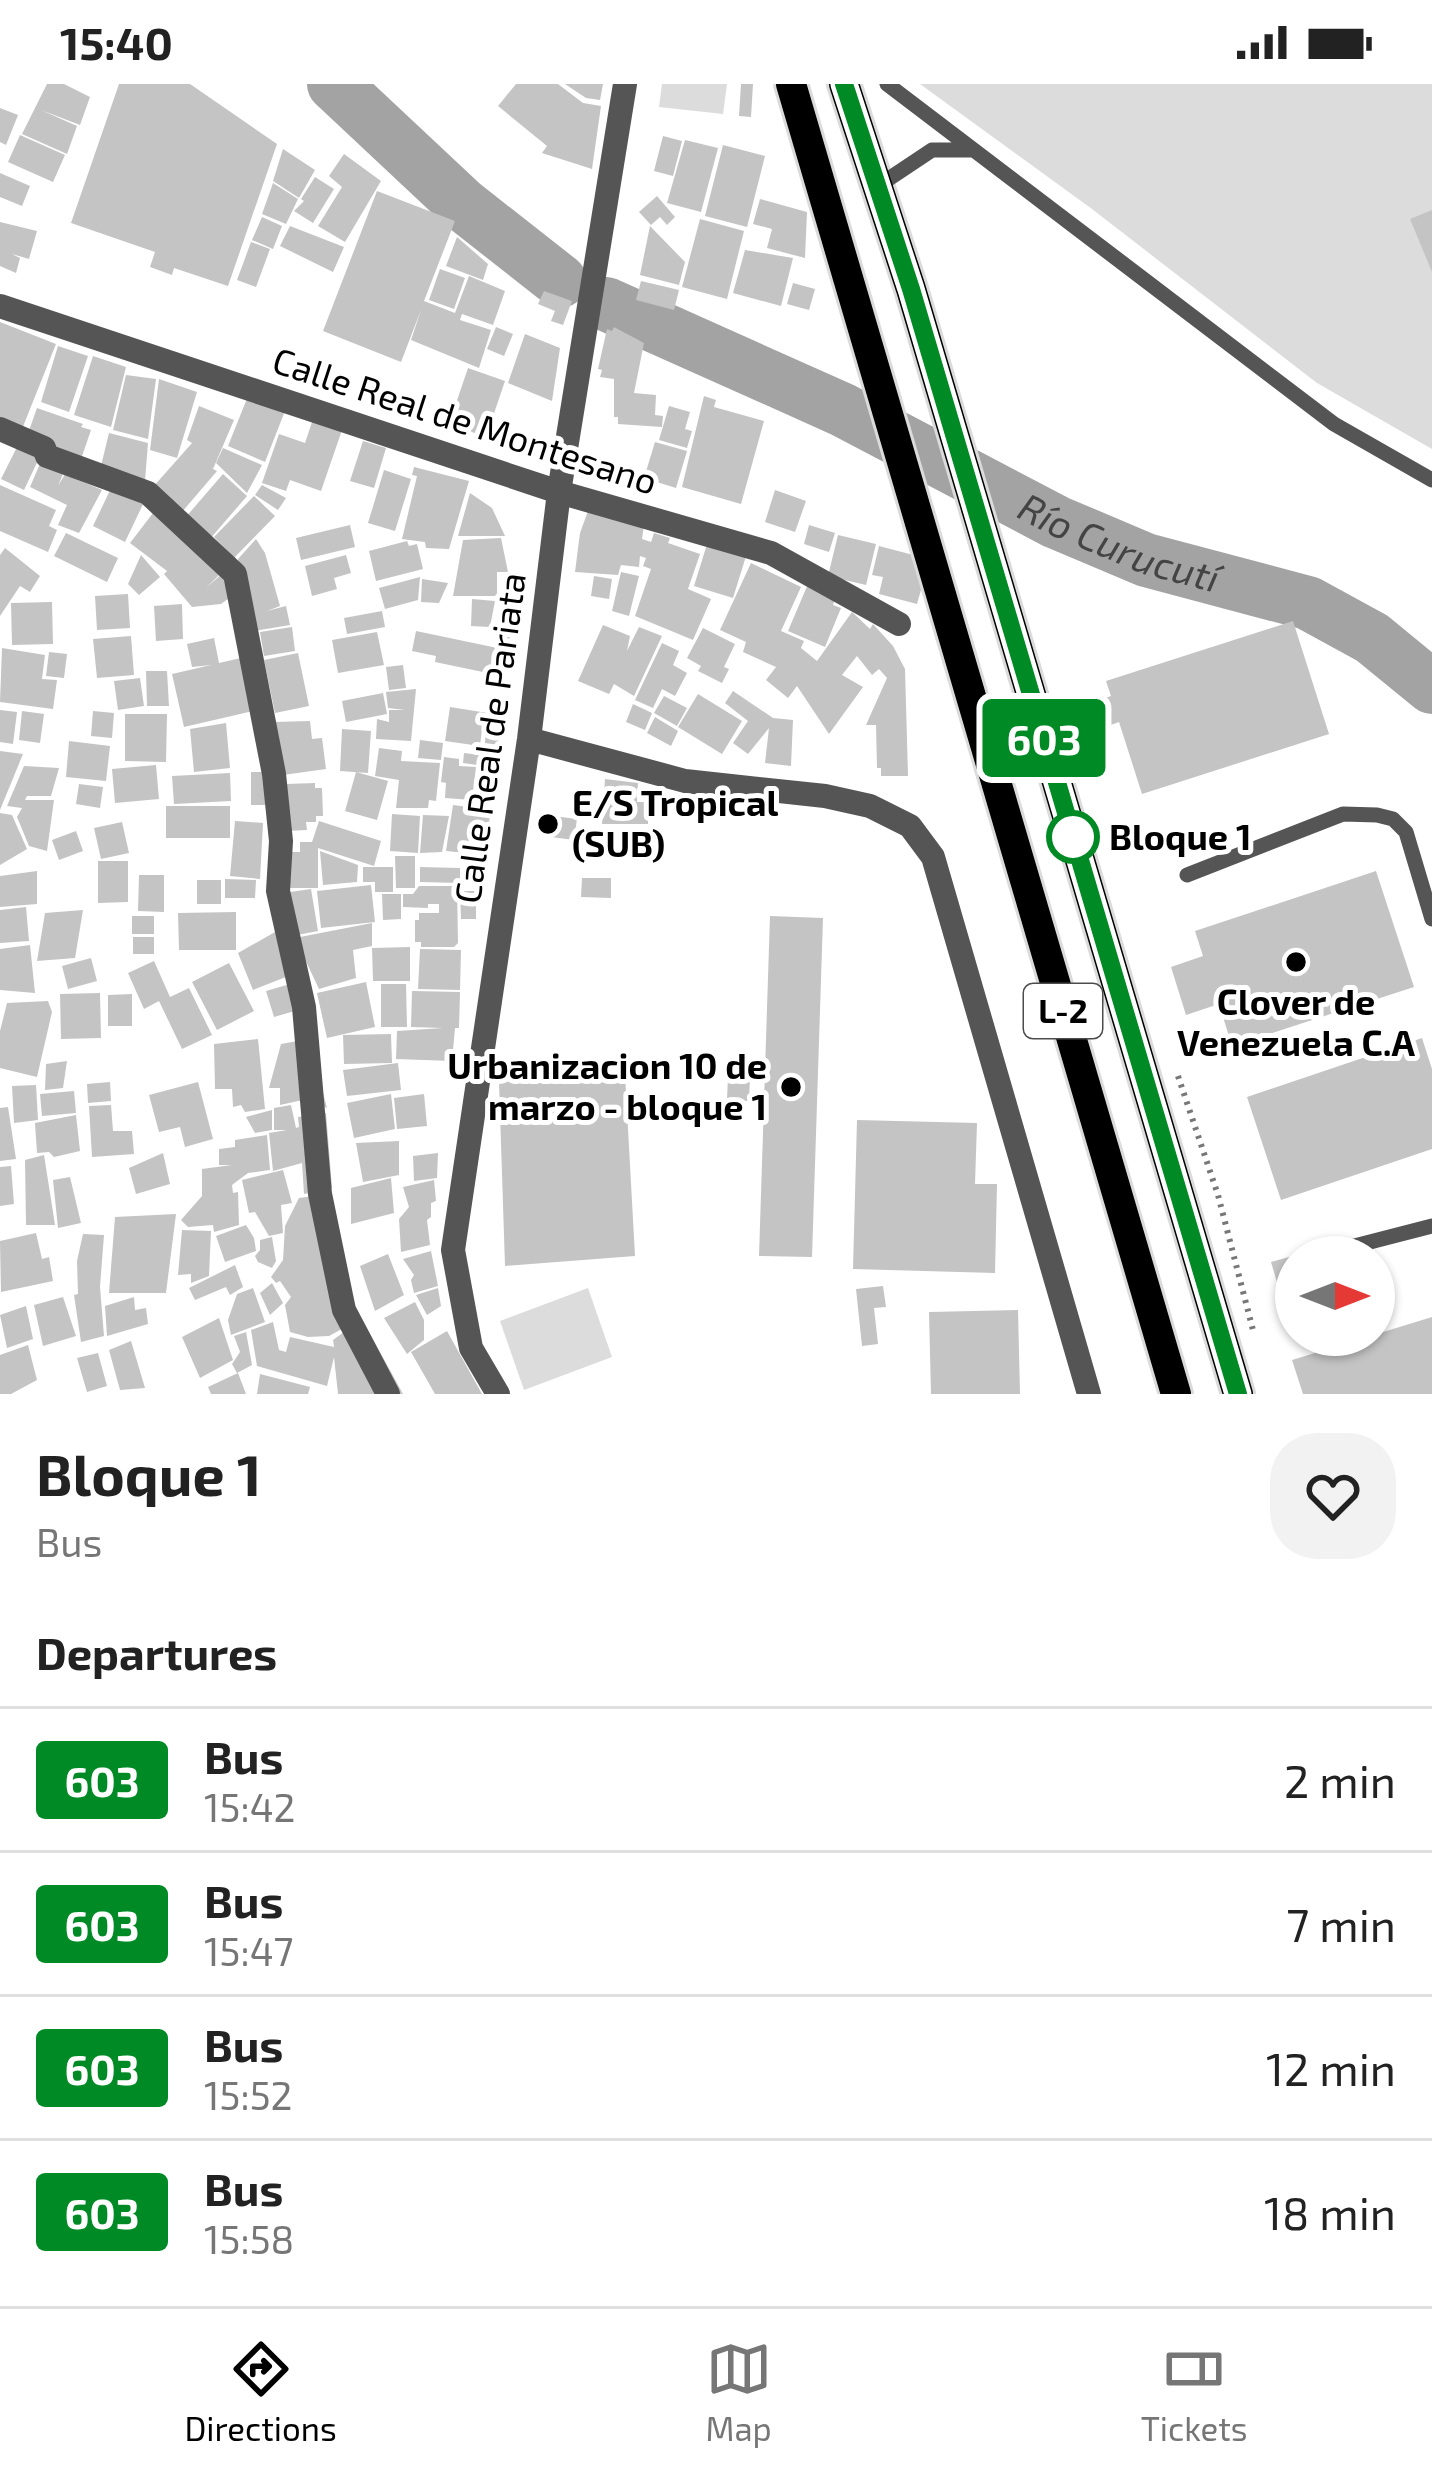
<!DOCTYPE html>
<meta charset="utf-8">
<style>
:root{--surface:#fff;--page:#f2f2f2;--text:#222;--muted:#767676;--line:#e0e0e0;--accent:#000}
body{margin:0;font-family:"Exo 2",sans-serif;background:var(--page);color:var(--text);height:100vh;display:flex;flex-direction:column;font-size:45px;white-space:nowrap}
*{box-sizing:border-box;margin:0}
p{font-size:39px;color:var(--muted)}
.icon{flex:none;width:66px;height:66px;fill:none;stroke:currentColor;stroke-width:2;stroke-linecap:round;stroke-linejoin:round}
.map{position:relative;height:1310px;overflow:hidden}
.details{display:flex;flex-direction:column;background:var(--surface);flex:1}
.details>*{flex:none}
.badge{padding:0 24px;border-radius:9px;font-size:42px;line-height:78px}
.needle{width:78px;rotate:90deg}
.buttons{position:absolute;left:1275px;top:1152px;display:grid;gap:24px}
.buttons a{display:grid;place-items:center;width:120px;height:120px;border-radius:50%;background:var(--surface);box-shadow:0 3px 9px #0004;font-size:60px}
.map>.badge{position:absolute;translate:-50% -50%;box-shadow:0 0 0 6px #fff}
h2{padding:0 36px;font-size:45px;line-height:108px}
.round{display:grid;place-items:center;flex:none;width:126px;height:126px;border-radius:48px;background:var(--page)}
.headline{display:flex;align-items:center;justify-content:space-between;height:204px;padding:0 36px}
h1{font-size:57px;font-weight:700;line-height:90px}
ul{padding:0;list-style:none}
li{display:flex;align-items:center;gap:36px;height:144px;padding:0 36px;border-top:3px solid var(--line)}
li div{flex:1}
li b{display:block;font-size:45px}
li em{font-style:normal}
li .badge{min-width:132px;font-weight:700;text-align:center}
.status{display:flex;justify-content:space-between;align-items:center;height:84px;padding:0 60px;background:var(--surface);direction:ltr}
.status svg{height:33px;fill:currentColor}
.tabs{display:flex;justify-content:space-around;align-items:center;height:168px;border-top:3px solid var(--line);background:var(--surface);font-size:33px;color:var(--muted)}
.tabs a{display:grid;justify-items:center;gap:6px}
.tabs .current{color:var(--accent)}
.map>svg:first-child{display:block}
.green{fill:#dcdcdc}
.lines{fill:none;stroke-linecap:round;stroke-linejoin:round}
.river{stroke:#a3a3a3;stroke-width:54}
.building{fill:#c4c4c4}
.primary-casing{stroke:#dbdbdb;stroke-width:36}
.path{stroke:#777;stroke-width:6;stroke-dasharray:3 6;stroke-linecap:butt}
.lane{stroke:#555;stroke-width:15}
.street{stroke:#555;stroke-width:24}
.primary{stroke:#000;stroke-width:30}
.line-casing{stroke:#fff;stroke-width:27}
.line{stroke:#008a26;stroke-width:18}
.poi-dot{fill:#000;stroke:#fff;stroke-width:4.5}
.stop-dot{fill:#fff;stroke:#008a26;stroke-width:6}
.labels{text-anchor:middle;stroke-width:10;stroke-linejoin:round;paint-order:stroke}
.shield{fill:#fff;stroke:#4c4c4c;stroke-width:3}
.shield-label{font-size:33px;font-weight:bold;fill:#000}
.street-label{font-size:36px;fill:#000;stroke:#fff}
.poi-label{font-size:36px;font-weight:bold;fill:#000;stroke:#fff;text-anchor:start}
.stop-label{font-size:36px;font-weight:bold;fill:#000;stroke:#fff;text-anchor:start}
.water-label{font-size:39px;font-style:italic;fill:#444;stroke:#fff}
</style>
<div class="status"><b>15:40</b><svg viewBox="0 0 49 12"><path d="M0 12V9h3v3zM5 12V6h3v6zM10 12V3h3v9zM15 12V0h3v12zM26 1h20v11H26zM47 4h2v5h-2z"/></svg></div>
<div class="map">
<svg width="1432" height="1310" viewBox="0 0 1432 1310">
<rect width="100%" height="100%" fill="#fff"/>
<path class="green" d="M662 0H727L723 30 659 23Z
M920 0H1432V365L1317 299 1092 125Z
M588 1204 612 1273 524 1306 500 1237Z"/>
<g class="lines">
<g class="river">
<path d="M334 0 462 120 560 197"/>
<path id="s1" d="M606 220 843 326 1056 438 1146 476 1308 519 1372 554 1432 603"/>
</g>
</g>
<path class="building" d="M47 0H64L90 13 80 41 41 26 77 42 67 70 22 50Z
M119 0H190L277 60 228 202 174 184 172 191 150 183 155 168 71 139Z
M516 0H558L583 19 601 22 592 85 542 69 547 62 498 22Z
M565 0H603L600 16 586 14Z
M741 0H753L751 33 739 32Z
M0 24 18 31 6 61 0 58Z
M20 51 65 71 53 98 8 78Z
M663 52 682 57 673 92 654 87Z
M685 56 718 64 701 128 667 119Z
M723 61 765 72 747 143 705 132Z
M283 65 315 86 299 114 273 97Z
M344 70 381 97 345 158 318 142 342 103 329 92Z
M0 89 30 102 22 122 0 113Z
M315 93 334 105 313 139 294 127 304 117 301 115Z
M273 99 298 115 286 140 262 130Z
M377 107 455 137 424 217 455 229 469 192 505 207 493 241 462 230 460 236 491 246 479 284 411 256 421 226 401 278 323 247Z
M657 112 675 133 667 141 660 133 651 141 639 128Z
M760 115 807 128 805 174 767 164 772 145 753 140Z
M1432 126V188L1410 135Z
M262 133 282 142 273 165 252 156Z
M700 135 744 147 727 215 682 203Z
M0 138 37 147 29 175 12 170 20 174 16 189 0 182Z
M290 142 344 163 333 188 280 162Z
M650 142 685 178 679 201 640 191Z
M457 153 488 180 483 196 446 182Z
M251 158 270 165 256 203 237 196Z
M745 166 793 174 781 222 733 209Z
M440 185 465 194 454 225 429 216Z
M641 197 679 206 674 226 636 216Z
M793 199 815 205 809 226 787 220Z
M544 207 572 217 563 241 551 237 555 227 538 220Z
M0 238 56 260 22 345 0 336Z
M496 243 513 250 504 272 487 265Z
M614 243 644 259 634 309 656 311 655 331 663 332 662 343 618 340V333H614V295L600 293 602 286 598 285 607 245 612 247Z
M525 250 560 264 552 317 508 299Z
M58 262 88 272 69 328 41 318Z
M93 272 126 283 111 343 74 331Z
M468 284 505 297 486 353 449 340Z
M126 291 156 295 148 355 113 346Z
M159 295 197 308 177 374 150 366Z
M248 312 285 327 265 378 228 362Z
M704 312 716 316 714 323 764 337 741 420 682 403Z
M199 322 234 336 213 385 217 387 182 428 153 403 192 359 187 356Z
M669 322 690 328 685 345 692 347 687 364 659 356Z
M37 324 83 340 81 343 91 346 79 381 26 355Z
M313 335 342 346 321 407 290 396 286 407 262 399 279 350 305 359Z
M109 349 148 359 145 397 100 386Z
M20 357 42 368 24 406 1 395Z
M363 357 386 364 374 404 350 397Z
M655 358 687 367 676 404 644 394Z
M223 364 262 381 247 409 216 379Z
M42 375 65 385 58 402 65 390 102 406 79 449 58 441 67 421 30 403Z
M414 383 469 397 449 465 426 464 425 458 402 455 417 392 412 391Z
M384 386 411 395 395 447 368 439Z
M223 390 247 412 209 456 185 434Z
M114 398 146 414 125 458 93 442Z
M0 401 56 426 49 442 57 446 48 468 0 447Z
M262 401 286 414 278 426 255 411Z
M775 406 806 417 795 448 765 438Z
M470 409 492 424 505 452H458Z
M254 412 275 432 234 474 214 453Z
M588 427 644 441 642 455 651 458 654 449 670 454 668 459 700 470 688 505 711 515 693 556 635 532 651 485 643 482 646 474 640 472 639 483 621 481 618 491 575 488 580 449Z
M153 429 223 487 206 504 224 488 228 515 221 520 192 523 164 490 167 487 130 459Z
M350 441 355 463 301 476 296 454Z
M809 441 835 449 829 468 804 460Z
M66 449 118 474 107 498 54 472Z
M838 451 876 460 866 501 828 492Z
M501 454 508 488H497V512H453L463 456Z
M256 455 265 469 280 522 267 527 286 522 290 541 254 547 238 475Z
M407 457 409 462 417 460 423 485 376 497 369 467Z
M708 457 747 469 733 514 694 502Z
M879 462 917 472 922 486 919 498 923 499 917 520 879 510 883 493 872 491Z
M5 464 40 492 30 508 20 502 0 532V471Z
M141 471 160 493 139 511 128 500Z
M346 471 351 489 334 494 337 505 312 512 305 482Z
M751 479 801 503 781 547 804 557 801 564 817 577 852 528 870 545 873 540 893 562 905 585 908 692H881V684H877L876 641H866L887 594 879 585 872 591 857 572 842 591 863 603 829 650 797 602 788 614 766 596 776 583 743 568 746 558 720 546Z
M621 488 639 492 629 532 612 527Z
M594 492 612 495 609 515 591 512Z
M420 493 418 516 385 525 379 504Z
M422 495 448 499 439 519 421 518Z
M808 500 835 515 833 521 841 524 825 563 788 547Z
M128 510 130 544 97 546 95 512Z
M472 515 495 517 490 543 471 542Z
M52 518 53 560 12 561 11 519Z
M182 520 183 555 156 557 154 522Z
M382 527 385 543 347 550 344 534Z
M501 527 513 529 509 560 497 558Z
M1293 537 1329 650 1142 710 1119 638 1108 642 1099 616 1111 612 1106 597Z
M603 541 630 552 627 567 639 543 662 552 634 612 614 600 609 610 578 597Z
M292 543 295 567 264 572 260 548Z
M703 544 735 560 724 583 729 585 722 599 698 587 701 582 687 574Z
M416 547 507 566 502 592 435 578 436 572 412 567Z
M377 548 384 581 338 589 332 556Z
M131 552 134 591 97 594 93 555Z
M214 554 219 579 241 574 253 627 184 643 172 590 211 581 192 583 187 560Z
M662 559 679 567 673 581 687 589 675 612 662 605 653 624 635 616Z
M2 564 45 571 42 595 57 596 53 625 0 618Z
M49 568 67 570 64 594 46 592Z
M298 569 309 622 275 629 264 576Z
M403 581 406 604 389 606 386 583Z
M146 587H167L169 622H147Z
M140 594 144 622 118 626 114 597Z
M416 605 411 657 376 655 377 635 389 638V626H405L388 624 386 608Z
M733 607 773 634 793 636 791 682 765 679 769 644 748 670 733 659 748 637 725 619Z
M383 609 387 630 346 638 342 617Z
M698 610 742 637 722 670 678 643Z
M664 612 687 624 677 642 654 629Z
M633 620 652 629 645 646 626 638Z
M450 623 494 630 493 637 483 636 480 662 445 657Z
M0 626 17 628 13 660 0 658Z
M22 627 44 630 40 659 19 656Z
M93 627 114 629 112 654 91 652Z
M125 630H167L166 678 125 677Z
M655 633 678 647 671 662 647 649Z
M310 637 312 655 322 654 326 685 283 691 275 638Z
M226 639 230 684 194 688 190 645Z
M487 639 502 641 496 667H484Z
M342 645 371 647 368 689 340 687Z
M420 656 443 659 441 676 418 674Z
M69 657 110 662 106 697 66 693Z
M379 664 402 667 401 677 440 679 436 717 429 716 428 724H396L399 696 375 692Z
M0 667 23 670 0 726Z
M464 669 496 673 492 703 482 702 484 682 463 679Z
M444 673 459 675V682L476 683 472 716 445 714 446 699 441 698Z
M156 681 159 715 115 719 112 685Z
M24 682 59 684 51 712H27L25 716H54L47 767 29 762 17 733 22 724 7 722Z
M251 688H265V721H251Z
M356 688 388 697 377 736 345 727Z
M230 689 231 717 174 720 172 692Z
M605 695 638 699 637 718H648V740H602Z
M315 699V704H322L323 732H316V738H306L307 746 287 747 286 700Z
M79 700 103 703 100 724 76 720Z
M453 721 491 726 484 771 446 767Z
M166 722H230V754H166Z
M0 729 12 731 27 765 0 781Z
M392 730 420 732 418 769 390 767Z
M423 731 449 732 442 768 420 769Z
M553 732 577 735 574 756 551 753Z
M235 737 263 739 260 795 230 792Z
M319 737 381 757 374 782 318 764V804H287V768H300V758H312Z
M122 738 129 769 101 775 94 744Z
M76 747 83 767 59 776 52 756Z
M320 767 358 781 357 798 323 801Z
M395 772H415V804H396Z
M98 777H128V818L98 819Z
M363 783H393V808H375V798H363Z
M420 783 460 784V799L420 798Z
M37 787V820L0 823V792Z
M1376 787 1414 903 1232 962 1219 920 1186 931 1171 883 1203 872 1195 847Z
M139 791H164V828L138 827Z
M582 794H611V814L581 813Z
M225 795 256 796 255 814H225Z
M197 796H221V820H197Z
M371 801 375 838 321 844 317 807Z
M419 802H457L458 859 454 863H421V858H415V836H419V829H439V820H428V824L403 823V810H413Z
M311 805 318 847 297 851 290 808Z
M460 807H476V835H461Z
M382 810H401V835L383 836Z
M26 823 29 857 0 859V826Z
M83 826 75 874 37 877 45 829Z
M236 828V866H179L178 829Z
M132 832H154V850H132Z
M770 832 823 834 812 1173 759 1172Z
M372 839V862L353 866 356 894 319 905 295 854Z
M275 848 291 891 253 906 238 869Z
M133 853H154V870H133Z
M30 861 35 909 0 906V865Z
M410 863V897H373L372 864Z
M420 865 461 866 460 906 418 905Z
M91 874 97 897 68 905 62 882Z
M154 877 170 913 189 904 212 951 182 965 159 917 144 925 128 889Z
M229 879 254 927 217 946 192 898Z
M366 898 375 943 327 954 317 909Z
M290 900 298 926 274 933 266 907Z
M381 900H406L407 943H381Z
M412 907 460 908 459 944H455L452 977 396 975 397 947 443 944 411 943Z
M100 909 101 954 61 955 60 910Z
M132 910V942H108V911Z
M48 917 52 928 37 993 0 984V947L7 919Z
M391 950 392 979 344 980 343 951Z
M1422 954 1432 985V1065L1281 1116 1247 1013Z
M258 955 265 1025 245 1028 241 1021 233 1023 232 1005H215L214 960Z
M309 955 327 1024 307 1015 280 1021V1004H269L281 960Z
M67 977 63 1004 45 1006 46 980Z
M398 979 401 1006 347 1012 343 986Z
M625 990 635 1172 505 1182 499 998Z
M728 992 750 993 749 1017 727 1016Z
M110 998 111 1017 88 1019 87 1000Z
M198 998 213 1055 185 1063 180 1043 159 1048 149 1011Z
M36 1001 38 1036 14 1039 12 1002Z
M74 1007 76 1029 42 1032 40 1010Z
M391 1010 395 1045 354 1054 347 1019Z
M424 1010 427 1042 397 1045 394 1014Z
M111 1021 113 1047H132L134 1070 92 1073 89 1022Z
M291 1021 296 1044 299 1043 298 1033 326 1029 332 1104 304 1110 302 1079 273 1087 269 1049 287 1046H274V1024Z
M8 1023 16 1075 0 1077V1024Z
M272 1026V1046L255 1049 246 1033Z
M76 1031 80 1067 54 1073 49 1068 37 1069 35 1039Z
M857 1036 977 1039 975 1100H997L995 1189 853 1185Z
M267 1051 270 1086 248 1089 232 1101 233 1109 238 1108 239 1141 214 1148 213 1141 188 1143 181 1136 202 1112V1085L232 1081H219V1065L235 1063V1056Z
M399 1057V1091L363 1098 356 1059Z
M163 1069 170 1100 136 1110 129 1084Z
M438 1069 437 1094 414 1097 413 1072Z
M44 1071 55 1141H26L25 1076Z
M11 1082 14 1120 0 1122V1083Z
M283 1086 292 1119 281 1121 283 1149 269 1152 255 1128 249 1129 242 1096Z
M70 1093 81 1139 58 1144 53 1096Z
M391 1094 394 1129 351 1140V1104Z
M434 1096 436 1117 431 1119V1133L427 1136 430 1161 401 1168 399 1135 409 1123 403 1103Z
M329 1110 351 1240 329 1252 308 1253 290 1248 285 1221 291 1213 280 1197 276 1199 271 1193 283 1176 285 1142 299 1114Z
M176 1130 166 1209H109L115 1133Z
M246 1141 254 1154 256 1167 225 1178 216 1152Z
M182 1146 211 1147 209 1192 191 1199V1190L178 1191Z
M36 1149 42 1175 49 1173 53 1197 1 1208 0 1157Z
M83 1150 104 1151 100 1203 104 1252 81 1258 74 1211 78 1210 77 1177Z
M272 1153 276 1177 272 1184 258 1178 255 1172 260 1166V1156Z
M431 1167 438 1202 414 1209 411 1196 414 1191 403 1175Z
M388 1170 404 1211 375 1227 360 1182Z
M1296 1171V1226L1286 1229 1271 1178Z
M235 1181 243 1203 230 1211 226 1203 195 1216 189 1204Z
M272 1199 283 1219 270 1231 260 1209Z
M883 1202 886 1223 874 1224 878 1260 862 1262 856 1205Z
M253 1204 265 1238 231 1251 228 1236 237 1210Z
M438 1204 441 1222 427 1231 416 1211Z
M63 1213 76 1252 43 1262 34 1221Z
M134 1213 135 1226 146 1224 148 1240 107 1252 105 1222Z
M415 1218 424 1236V1256L407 1270 384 1234Z
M26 1222 33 1255 7 1264 0 1231Z
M1018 1226 1020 1310H931L929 1228Z
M1432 1233V1310H1303L1292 1276Z
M219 1234 233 1276 200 1294 182 1253Z
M362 1235 403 1310H338L334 1273 327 1302 257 1282 251 1246 273 1238 279 1266 286 1268 290 1253 334 1263 333 1256Z
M447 1247 482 1310H435L411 1268Z
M246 1248 252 1281 237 1289 232 1280 240 1268 234 1252Z
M131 1257 145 1304 120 1306 109 1266Z
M28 1261 37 1296 11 1310H0V1271Z
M98 1269 107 1302 87 1308 77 1274Z
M238 1289 246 1310H211L208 1303Z
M260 1290 310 1303 308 1310H257Z"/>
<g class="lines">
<g class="primary-casing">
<path id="primary" d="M791 0 1176 1310
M844 0 911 205 1238 1310"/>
</g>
<path class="path" d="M1178 992 1218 1111 1254 1250"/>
<path class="lane" d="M887 0 1334 340 1432 396
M875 104 932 66H974
M1187 791 1343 730 1377 731 1393 735 1406 748 1432 835
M1335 1167 1432 1142"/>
<path class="street" d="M0 222 559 408 771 469 899 540
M0 345 44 364 47 372 148 409 235 490 274 690 281 757 278 807 304 923 320 1110 344 1226 388 1310
M529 655 685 697 825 712 870 722 910 742 933 773 1089 1310
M498 1310 471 1264 453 1166 529 655 559 408 625 0"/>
<use href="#primary" class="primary"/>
</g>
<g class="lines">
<g class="line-casing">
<path id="line" d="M844 0 911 205 1238 1310"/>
</g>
<use href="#line" class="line"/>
</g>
<g class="poi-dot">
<circle cx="548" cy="740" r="12"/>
<circle cx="1296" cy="878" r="12"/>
<circle cx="791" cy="1003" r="12"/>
</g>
<circle class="stop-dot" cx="1073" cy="753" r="24"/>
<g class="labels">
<rect class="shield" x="1024" y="900" width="78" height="54" rx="9"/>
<g class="shield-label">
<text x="1063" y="939">L-2</text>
</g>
<g class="street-label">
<text transform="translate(465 337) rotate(18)" y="13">Calle Real de Montesano</text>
<text transform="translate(490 654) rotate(-82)" y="13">Calle Real de Pariata</text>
</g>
<g class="poi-label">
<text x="572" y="732">E/S Tropical<tspan x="572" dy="41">(SUB)</tspan></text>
<text x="1296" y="931" text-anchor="middle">Clover de<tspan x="1296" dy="41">Venezuela C.A</tspan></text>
<text x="767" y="995" text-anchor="end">Urbanizacion 10 de<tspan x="767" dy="41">marzo - bloque 1</tspan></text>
</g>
<g class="stop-label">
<text x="1109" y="766">Bloque 1</text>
</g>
<g class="water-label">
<text dy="14" stroke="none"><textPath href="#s1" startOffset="567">Río Curucutí</textPath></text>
</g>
</g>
</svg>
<div class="buttons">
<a><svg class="needle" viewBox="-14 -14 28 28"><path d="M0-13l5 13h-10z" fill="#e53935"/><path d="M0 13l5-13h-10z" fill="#767676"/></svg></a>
</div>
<b class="badge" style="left:1044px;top:654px;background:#008a26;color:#fff">603</b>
</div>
<section class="details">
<div class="headline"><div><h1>Bloque 1</h1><p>Bus</p></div><a class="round"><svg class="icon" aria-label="heart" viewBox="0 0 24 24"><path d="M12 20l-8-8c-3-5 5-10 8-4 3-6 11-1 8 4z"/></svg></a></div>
<h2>Departures</h2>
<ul>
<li><span class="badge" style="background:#008a26;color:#fff">603</span><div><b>Bus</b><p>15:42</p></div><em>2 min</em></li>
<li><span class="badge" style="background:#008a26;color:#fff">603</span><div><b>Bus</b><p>15:47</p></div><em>7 min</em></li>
<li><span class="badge" style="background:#008a26;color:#fff">603</span><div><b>Bus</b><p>15:52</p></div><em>12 min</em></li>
<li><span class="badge" style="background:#008a26;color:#fff">603</span><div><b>Bus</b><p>15:58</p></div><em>18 min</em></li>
</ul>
</section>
<nav class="tabs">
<a class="current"><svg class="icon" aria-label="directions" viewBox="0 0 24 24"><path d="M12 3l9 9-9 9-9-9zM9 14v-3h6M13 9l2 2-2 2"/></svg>Directions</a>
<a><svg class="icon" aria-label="map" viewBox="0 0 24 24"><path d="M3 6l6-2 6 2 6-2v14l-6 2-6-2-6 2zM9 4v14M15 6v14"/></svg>Map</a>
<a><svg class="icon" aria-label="tickets" viewBox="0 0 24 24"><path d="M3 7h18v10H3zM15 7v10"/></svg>Tickets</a>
</nav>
